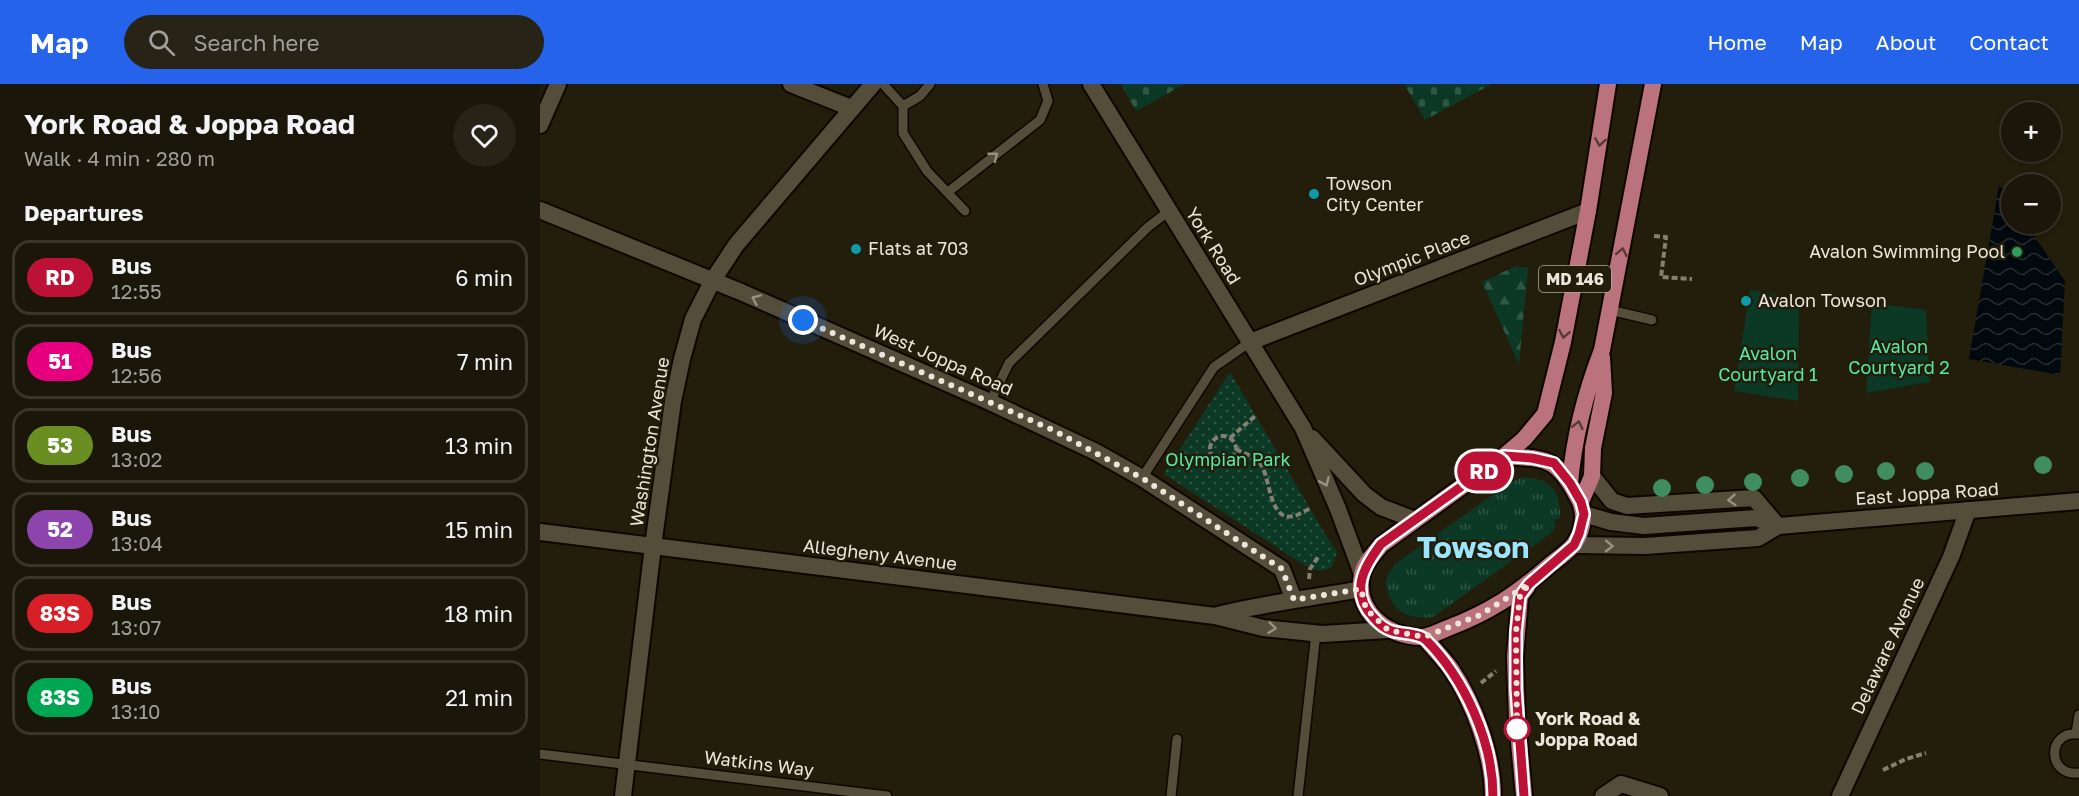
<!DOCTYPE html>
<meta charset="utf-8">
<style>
:root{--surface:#1a1609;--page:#272317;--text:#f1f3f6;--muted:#9f9f9c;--line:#38352a;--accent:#2563eb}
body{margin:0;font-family:"Golos Text",sans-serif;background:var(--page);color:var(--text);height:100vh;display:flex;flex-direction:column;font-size:22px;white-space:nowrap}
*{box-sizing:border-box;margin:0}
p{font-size:20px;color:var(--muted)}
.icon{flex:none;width:33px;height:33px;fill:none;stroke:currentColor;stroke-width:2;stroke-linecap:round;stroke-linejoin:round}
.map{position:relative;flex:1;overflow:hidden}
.details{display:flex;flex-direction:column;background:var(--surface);width:540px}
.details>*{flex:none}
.badge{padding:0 12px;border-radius:20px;font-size:21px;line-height:39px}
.fabs{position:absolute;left:1461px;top:18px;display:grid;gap:12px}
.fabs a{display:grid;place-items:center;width:60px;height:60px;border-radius:50%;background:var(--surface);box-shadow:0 3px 9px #0003,0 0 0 2px var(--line);font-size:30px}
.you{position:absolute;width:30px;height:30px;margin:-15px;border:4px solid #fff;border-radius:50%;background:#1a73e8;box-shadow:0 0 0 9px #1a73e833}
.map>.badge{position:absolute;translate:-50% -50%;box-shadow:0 0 0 3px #fff}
h2{padding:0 24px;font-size:22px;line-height:54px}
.round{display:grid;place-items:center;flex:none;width:63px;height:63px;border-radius:32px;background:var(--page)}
.summary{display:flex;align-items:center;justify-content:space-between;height:102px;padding:0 24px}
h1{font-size:28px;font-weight:700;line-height:45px}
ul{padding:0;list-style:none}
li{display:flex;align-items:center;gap:18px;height:75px;margin:0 12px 9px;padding:0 12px;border:3px solid var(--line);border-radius:18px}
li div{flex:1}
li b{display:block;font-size:22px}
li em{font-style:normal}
li .badge{min-width:66px;font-weight:700;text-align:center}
header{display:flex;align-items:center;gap:36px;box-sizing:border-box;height:84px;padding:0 30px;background:var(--accent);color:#fff}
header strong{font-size:28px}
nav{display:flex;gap:33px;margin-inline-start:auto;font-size:21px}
.search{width:420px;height:54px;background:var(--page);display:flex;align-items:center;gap:15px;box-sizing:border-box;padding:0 21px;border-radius:33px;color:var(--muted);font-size:22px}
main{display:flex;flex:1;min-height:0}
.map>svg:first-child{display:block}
.grass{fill:url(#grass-tufts)}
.forest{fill:url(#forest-firs)}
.cemetery{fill:url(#cemetery-stones)}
.park{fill:url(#park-dots)}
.garden{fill:#0c3925}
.water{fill:url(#water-waves)}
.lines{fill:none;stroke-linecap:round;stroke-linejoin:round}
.service-casing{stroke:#0d0700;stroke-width:12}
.minor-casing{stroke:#0d0700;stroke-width:20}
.secondary-casing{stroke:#0d0700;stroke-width:20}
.primary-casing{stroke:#0d0700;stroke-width:20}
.path{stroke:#847f71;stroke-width:4;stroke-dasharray:6 3;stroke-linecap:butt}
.service{stroke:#544d3a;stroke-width:9}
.minor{stroke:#544d3a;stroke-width:16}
.secondary{stroke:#544d3a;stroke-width:16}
.primary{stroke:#ba727c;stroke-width:16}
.tree{fill:#408d61}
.oneway{stroke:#583b33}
.oneway2{stroke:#989282}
.line-casing{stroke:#fff;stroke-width:14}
.line{stroke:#be1136;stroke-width:9}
.walk{stroke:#eae6db;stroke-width:6;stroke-dasharray:0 10.8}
.culture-dot{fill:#0f9aa8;stroke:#231d0c;stroke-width:2}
.leisure-dot{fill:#2e9e5b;stroke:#231d0c;stroke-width:2}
.stop-dot{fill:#fff;stroke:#be1136;stroke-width:3}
.labels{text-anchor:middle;stroke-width:5;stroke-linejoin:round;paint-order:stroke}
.shield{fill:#231d0c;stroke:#aeaa9d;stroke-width:1.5}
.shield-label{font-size:16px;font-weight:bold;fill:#eae6db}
.poi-label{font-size:18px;fill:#eae6db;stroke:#231d0c;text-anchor:start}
.street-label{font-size:18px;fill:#eae6db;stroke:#231d0c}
.park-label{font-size:18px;fill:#57e8a6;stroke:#231d0c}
.stop-label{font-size:18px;font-weight:bold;fill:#eae6db;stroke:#231d0c;text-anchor:start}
.town-label{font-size:30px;font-weight:bold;fill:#9ce5fe;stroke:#231d0c}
</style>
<header>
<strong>Map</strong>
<div class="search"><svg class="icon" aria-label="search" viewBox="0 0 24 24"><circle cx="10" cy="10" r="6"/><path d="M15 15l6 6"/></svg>Search here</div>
<nav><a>Home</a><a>Map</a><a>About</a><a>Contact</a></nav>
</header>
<main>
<section class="details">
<div class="summary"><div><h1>York Road &amp; Joppa Road</h1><p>Walk · 4 min · 280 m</p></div><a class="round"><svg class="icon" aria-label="heart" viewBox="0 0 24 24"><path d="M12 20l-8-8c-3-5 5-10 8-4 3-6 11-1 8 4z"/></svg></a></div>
<h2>Departures</h2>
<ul>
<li><span class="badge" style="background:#be1136;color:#fff">RD</span><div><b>Bus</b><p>12:55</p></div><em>6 min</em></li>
<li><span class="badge" style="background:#e6007e;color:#fff">51</span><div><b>Bus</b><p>12:56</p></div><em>7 min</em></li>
<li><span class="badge" style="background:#6b8e23;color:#fff">53</span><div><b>Bus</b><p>13:02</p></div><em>13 min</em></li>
<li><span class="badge" style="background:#8e44ad;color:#fff">52</span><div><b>Bus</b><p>13:04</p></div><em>15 min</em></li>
<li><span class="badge" style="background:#d61f26;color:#fff">83S</span><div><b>Bus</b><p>13:07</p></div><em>18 min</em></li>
<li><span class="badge" style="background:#00a651;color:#fff">83S</span><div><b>Bus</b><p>13:10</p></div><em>21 min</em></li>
</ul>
</section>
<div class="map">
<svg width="1539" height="712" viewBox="0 0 1539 712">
<defs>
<pattern id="grass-tufts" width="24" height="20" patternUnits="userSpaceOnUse" patternTransform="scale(1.5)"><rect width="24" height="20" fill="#0c3925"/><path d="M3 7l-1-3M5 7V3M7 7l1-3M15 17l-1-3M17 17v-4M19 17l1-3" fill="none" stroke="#305644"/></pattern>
<pattern id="forest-firs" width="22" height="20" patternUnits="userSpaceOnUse" patternTransform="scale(1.5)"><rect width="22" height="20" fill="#0c3925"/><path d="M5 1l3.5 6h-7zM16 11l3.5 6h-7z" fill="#305644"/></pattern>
<pattern id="cemetery-stones" width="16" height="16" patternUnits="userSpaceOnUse" patternTransform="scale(1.5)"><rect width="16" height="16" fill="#0c3925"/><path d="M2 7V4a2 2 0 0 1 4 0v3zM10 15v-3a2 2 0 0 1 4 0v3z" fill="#305644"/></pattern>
<pattern id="park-dots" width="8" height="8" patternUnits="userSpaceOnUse" patternTransform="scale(1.5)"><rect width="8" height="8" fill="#0c3925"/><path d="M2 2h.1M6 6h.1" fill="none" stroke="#305644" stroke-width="1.8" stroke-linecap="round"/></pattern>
<pattern id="water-waves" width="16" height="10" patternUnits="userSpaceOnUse" patternTransform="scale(1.5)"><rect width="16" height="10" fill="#00090e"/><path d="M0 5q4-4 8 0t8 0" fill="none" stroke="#252d30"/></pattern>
</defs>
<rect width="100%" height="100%" fill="#231d0c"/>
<path class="grass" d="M984 393C1012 395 1021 408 1020 434L1016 435 1014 439 1016 442 1011 449 893 533C873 535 858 532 849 512 847 506 845 499 847 493 849 489 853 484 855 480L971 398Z"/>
<path class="forest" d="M976 182 988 184 979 280 942 198Z"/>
<path class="cemetery" d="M581 0H645L596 27Z
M864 0H952L885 36Z"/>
<path class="park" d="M690 288 785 450 797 468 792 483 781 487 770 485 624 390Z"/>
<path class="garden" d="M1210 206 1259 214 1258 317 1194 307Z
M1332 219 1386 226 1390 298 1326 309Z"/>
<path class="water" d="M1459 102C1473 111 1472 125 1472 140H1486L1525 197 1520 291 1429 275Z"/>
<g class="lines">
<g class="service-casing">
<path id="service" d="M343 0 363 22V49L387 87 425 127
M363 22 380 12 390 0
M408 108 500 36 508 17 503 0
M1070 226 1112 236
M450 318 469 279 608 143 629 127
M602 394 674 283 710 258
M1536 649 1539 631
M1539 650C1506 646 1507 693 1539 689
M0 670 347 712
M631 712 637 655
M758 712 776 549"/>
</g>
<g class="minor-casing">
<path id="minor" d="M251 0 311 24
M0 41 18 0
M0 126 201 208 450 318 556 368 602 394 742 485 754 516
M710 258 1048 127
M0 448 675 532 723 544 782 550 847 546
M678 531C725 519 773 514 821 505
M83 712 113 462 133 317 142 275 153 235 173 196 196 161 333 0
M1063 712 1081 700 1120 712
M1300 712 1411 473 1428 426"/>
</g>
<g class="secondary-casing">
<path id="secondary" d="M551 0 763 344 798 425 822 490
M772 354 824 410 841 423 875 436
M1052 392 1072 417 1087 422 1214 414 1237 441
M1044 430 1071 438 1104 442 1216 434 1238 442 1539 417
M1034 461 1105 462 1218 454 1238 442"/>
</g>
<g class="primary-casing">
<path id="primary" d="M964 372C1006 375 1016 372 1037 412 1046 427 1044 444 1035 459 1029 467 1019 474 1011 480 977 510 950 528 908 544 900 547 890 553 882 553 848 553 814 528 822 491 824 479 834 470 841 461L964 372 984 355 1005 330 1023 258 1048 127 1068 0
M1030 399C1034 352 1045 310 1062 266L1113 0
M1041 418 1052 392 1053 364 1064 309 1062 273
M884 553C893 564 903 574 911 585 934 619 953 671 953 712
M984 712 977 636 975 573 980 512 987 503"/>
</g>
<path class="path" d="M1114 152 1126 153 1121 193 1152 195
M670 365a13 13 0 1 1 26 0a13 13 0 1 1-26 0Z
M690 354 715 332
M696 365C704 370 715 372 720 379 731 392 728 442 757 431 761 429 766 426 770 425
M769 495 770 485 778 473
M941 599 956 587
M1343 686 1366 675 1386 669"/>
<use href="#service" class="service"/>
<use href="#minor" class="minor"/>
<use href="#secondary" class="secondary"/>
<use href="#primary" class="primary"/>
</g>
<g class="tree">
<circle cx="1503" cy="381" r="9"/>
<circle cx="1346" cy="387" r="9"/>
<circle cx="1385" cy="387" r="9"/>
<circle cx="1304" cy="390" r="9"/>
<circle cx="1260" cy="394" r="9"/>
<circle cx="1213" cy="398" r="9"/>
<circle cx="1165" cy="401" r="9"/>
<circle cx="1122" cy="404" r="9"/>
</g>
<defs><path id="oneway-chevron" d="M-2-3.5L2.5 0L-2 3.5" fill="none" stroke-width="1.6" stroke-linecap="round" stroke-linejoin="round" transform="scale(1.5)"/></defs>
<g class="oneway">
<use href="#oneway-chevron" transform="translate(1060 58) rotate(99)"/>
<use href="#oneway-chevron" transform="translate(1082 168) rotate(-79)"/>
<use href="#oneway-chevron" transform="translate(1024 250) rotate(101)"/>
<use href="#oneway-chevron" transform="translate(1038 341) rotate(-77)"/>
</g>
<g class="oneway2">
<use href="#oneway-chevron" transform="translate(454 72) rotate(-38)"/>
<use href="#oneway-chevron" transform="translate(216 215) rotate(-156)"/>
<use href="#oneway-chevron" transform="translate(785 398) rotate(66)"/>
<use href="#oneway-chevron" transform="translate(1192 416) rotate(176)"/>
<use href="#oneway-chevron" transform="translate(1069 462) rotate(1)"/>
<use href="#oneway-chevron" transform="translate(732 544) rotate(7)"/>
</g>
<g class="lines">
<g class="line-casing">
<path id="line" d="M953 712C953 657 924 594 886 556 879 549 861 550 852 547 845 545 838 539 833 533 810 508 823 484 841 460L964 372 992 374 1014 379 1030 399 1041 418 1044 430 1039 450 1034 461 989 500 980 512 976 548V605L984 712"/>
</g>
<use href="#line" class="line"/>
<path class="walk" d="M263 236 513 346 602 394 742 485 754 516 821 505 826 525 848 546 884 553 940 531 989 500 980 512 976 548 977 645"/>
</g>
<g class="culture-dot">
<circle cx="774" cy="110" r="6"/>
<circle cx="316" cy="165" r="6"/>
<circle cx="1206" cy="217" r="6"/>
</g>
<circle class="leisure-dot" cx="1477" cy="168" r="6"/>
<circle class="stop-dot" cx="977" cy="645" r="12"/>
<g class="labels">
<rect class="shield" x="999" y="182" width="72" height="26" rx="4.5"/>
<g class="shield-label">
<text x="1035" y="201">MD 146</text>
</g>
<g class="poi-label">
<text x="786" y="106">Towson<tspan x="786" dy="21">City Center</tspan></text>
<text x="328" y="171">Flats at 703</text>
<text x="1465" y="174" text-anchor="end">Avalon Swimming Pool</text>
<text x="1218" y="223">Avalon Towson</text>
</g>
<g class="street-label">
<text transform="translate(673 162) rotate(58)" y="6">York Road</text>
<text transform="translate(872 175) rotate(-21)" y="6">Olympic Place</text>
<text transform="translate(403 276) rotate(24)" y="6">West Joppa Road</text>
<text transform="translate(110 358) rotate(-81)" y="6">Washington Avenue</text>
<text transform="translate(1387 410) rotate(-4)" y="6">East Joppa Road</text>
<text transform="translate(340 471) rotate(7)" y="6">Allegheny Avenue</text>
<text transform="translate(1348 562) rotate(-65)" y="6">Delaware Avenue</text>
<text transform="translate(219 680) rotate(7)" y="6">Watkins Way</text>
</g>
<g class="park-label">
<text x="1359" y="269">Avalon<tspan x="1359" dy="21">Courtyard 2</tspan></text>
<text x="1228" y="276">Avalon<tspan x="1228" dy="21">Courtyard 1</tspan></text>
<text x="688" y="382">Olympian Park</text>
</g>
<g class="stop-label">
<text x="995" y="641">York Road &amp;<tspan x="995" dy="21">Joppa Road</tspan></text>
</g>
<g class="town-label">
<text x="933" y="474">Towson</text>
</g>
</g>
</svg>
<div class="fabs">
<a>+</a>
<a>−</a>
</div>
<div class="you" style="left:263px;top:236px"></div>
<b class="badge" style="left:944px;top:387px;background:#be1136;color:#fff">RD</b>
</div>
</main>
